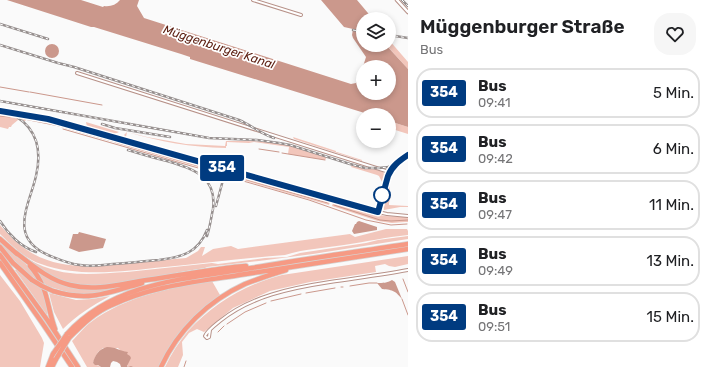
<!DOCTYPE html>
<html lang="de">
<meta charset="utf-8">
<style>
:root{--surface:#fff;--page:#f6f6f6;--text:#202124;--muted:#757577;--line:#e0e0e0}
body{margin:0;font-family:Rubik,sans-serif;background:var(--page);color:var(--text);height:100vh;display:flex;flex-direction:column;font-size:15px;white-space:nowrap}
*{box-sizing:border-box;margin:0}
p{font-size:13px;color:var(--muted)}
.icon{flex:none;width:22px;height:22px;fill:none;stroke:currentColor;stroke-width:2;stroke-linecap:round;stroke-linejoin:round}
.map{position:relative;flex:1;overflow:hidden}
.panel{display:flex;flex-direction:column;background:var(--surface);width:300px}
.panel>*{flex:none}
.badge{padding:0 8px;border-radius:3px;font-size:14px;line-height:26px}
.buttons{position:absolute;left:356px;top:12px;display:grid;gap:8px}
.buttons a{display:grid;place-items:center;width:40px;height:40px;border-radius:50%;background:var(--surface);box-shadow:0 2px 6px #0003;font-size:20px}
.map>.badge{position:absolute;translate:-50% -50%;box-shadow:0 0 0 2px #fff}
.round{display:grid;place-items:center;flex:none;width:42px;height:42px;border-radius:16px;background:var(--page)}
.summary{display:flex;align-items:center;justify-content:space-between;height:68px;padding:0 12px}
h1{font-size:19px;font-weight:600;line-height:30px}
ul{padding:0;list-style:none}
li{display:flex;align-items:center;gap:12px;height:50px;margin:0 8px 6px;padding:0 4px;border:2px solid var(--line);border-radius:16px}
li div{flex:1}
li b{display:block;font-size:15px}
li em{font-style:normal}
li .badge{min-width:44px;font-weight:700;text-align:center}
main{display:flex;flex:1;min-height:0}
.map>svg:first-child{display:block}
.green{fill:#f2c6bb}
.water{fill:#cb988c;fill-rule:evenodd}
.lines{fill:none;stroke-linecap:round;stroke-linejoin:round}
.stream{stroke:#cb988c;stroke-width:1}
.minor-casing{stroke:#b79188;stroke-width:4}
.tertiary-casing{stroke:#b79188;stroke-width:4.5}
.motorway-casing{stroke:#d6d4d3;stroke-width:6}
.minor{stroke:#fff;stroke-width:2}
.tertiary{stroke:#fff;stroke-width:2.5}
.motorway{stroke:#f69a84;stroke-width:4.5}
.rail-casing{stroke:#968f8e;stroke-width:2.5}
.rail{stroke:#fff;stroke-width:1;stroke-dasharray:3;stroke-linecap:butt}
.motorway-bridge-casing{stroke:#d6d4d3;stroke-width:6;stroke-linecap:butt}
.motorway-bridge{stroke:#f69a84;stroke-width:4.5}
.line-casing{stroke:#fff;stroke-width:9}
.line{stroke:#003b80;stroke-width:6}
.stop-dot{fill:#fff;stroke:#003b80;stroke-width:2}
.labels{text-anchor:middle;stroke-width:3.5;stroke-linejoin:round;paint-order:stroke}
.water-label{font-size:12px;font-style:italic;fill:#5b1d0f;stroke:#fff}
</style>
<main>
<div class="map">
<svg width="408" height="367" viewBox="0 0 408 367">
<rect width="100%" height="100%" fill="#fafafa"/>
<path class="green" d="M389 40 408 62V69L388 47 386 45H389Z
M0 112 59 123 329 200 330 202 329 205 115 143 116 141 114 140 58 124 46 122 44 120 28 118 25 121 18 120 12 125 11 127H9L8 129 0 127Z
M389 121 408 127V134L389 128Z
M86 122 119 132C111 137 97 130 87 127Z
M127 132 147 137 186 144 225 146 226 141C244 141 262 141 279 143 295 146 311 152 327 157L325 160 288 154 289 147 254 142 249 143 227 142V146H226V148C190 147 161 142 127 132L126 137 124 135Z
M293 137 336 151V152H337L362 160V161L294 139Z
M352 165C362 168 373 168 383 172L385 176 383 182H382L379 176 377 175 351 167Z
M388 186 390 187 389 194 391 195 389 203V205L408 206V207H400L384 210 383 206Z
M335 202 384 216 408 217V222H405L392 223 378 221 332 206 333 203Z
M0 225C8 234 17 244 27 250 58 271 96 267 131 263 149 261 168 260 186 258L198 251 201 247H205L202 256 213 249 231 246 238 249 350 234 355 237 386 229H407L408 231V235C386 237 365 242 344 245 324 248 304 249 285 255 245 258 205 263 165 267 124 271 80 278 41 264 25 259 12 246 0 234Z
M0 236C14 251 31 263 51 269 73 277 103 273 127 272 155 269 184 266 212 263L218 264 265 258 287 257 300 253 366 243 378 240 408 236V239L313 254 259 261 207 267 205 268C178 272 151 278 124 282 102 285 81 289 60 280 39 272 21 254 3 240Z
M0 241 28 266 40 282C24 272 12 258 0 244Z
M408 256V264L395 267 389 266 385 264 375 266 376 272 310 282 270 291 233 308 204 332 197 329 189 333 182 342 183 355 178 367H165C171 354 179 342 188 331 213 304 246 284 282 275Z
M33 268 77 288 136 283C109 291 85 299 57 289 53 288 47 286 43 283 39 279 36 272 33 268Z
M17 269 43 288 48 312 47 315 15 270Z
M0 275 20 301 42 338 44 343 40 367H0Z
M212 281 220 295 201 310 193 318 159 367H128L122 352 118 348H103L98 352 96 356 93 363 101 367H87L72 341C78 335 84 327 91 322 126 296 170 288 212 281Z
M49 293 76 300 92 299 110 296C93 305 77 315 63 329L54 312Z"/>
<path class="water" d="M7 0H81L103 7 104 6C110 7 116 5 120 0H139L137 6 144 18 351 84 356 83 359 79 366 57 353 38 352 35 353 29 344 27 321 0H357L373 19H363V45H386L408 69V127L389 121V115H371L190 59V57L181 54 94 27H91ZM363 67H389V93H363Z
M45 51a7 7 0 1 1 14 0a7 7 0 1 1-14 0Z
M359 221 377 227V230L354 234 352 231 355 224H356L357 222Z
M79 232 106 239 103 248 79 252 69 248 73 234H78Z
M392 280 395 282 402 299C395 291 394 290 382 289L377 283C383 283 387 283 392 280Z
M107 347C117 347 119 351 128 352L127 354 130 356 131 358 127 366 128 367 131 366 133 367H121L120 364 117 362 113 361 111 363 110 367H101L98 365H95L93 363C95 355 99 349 107 347Z"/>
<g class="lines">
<path class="stream" d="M0 87 29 92
M30 92 102 105
M0 116 10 117
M24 119 59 126 328 203
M63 129 309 200 366 220 391 225 407 224
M259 149 279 152
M282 153 325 160
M334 205 380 220 391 221 408 220
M403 279 408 292
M350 286 369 283H377
M341 287H343
M306 293 335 288
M402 299 408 315
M271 301 301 294
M227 324 245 312 266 303
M218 332 224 326
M184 367 186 361"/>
<g class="minor-casing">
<path id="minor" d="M253 0 301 15
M77 73 389 172
M378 212 387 214 408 216
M210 330 209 337 207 338 205 336C207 331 215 325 220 321 251 296 291 288 330 282 356 278 382 275 408 270"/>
</g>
<g class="tertiary-casing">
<path id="tertiary" d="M397 0 408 12
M0 111 48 119 378 212 388 176C392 166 399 161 408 155"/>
</g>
<g class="motorway-casing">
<path id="motorway" d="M0 239 17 254
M0 247 13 263 32 280
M15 252C32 265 49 280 70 285 93 291 117 285 140 281 175 276 211 269 246 266
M0 255 48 321 78 367
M0 263 43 324 72 367
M30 266C49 288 46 304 55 329
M53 291C88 302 108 293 142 283
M67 334C114 282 186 279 252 268 304 259 356 252 408 244
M69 338C82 325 95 312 112 305 152 286 196 282 239 275 295 266 352 258 408 249
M48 367 53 354
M52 367 56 359
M161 367C178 330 208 301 245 284 258 279 272 274 286 270"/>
</g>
<use href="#minor" class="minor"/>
<use href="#tertiary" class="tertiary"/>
<use href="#motorway" class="motorway"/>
<g class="rail-casing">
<path id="rail" d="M402 0 408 6
M0 24 48 39
M353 30 363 32
M389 35 408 38
M0 45 58 63 74 67 239 120C251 125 261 134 274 138
M0 101 209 138 257 140 279 143 290 145 350 164 365 168H379L388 167 394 165 408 158
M0 109C32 120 44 142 36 176 29 206 8 237 48 255 58 259 69 264 80 265 91 267 102 265 113 264 129 263 144 261 159 260 182 257 198 253 207 230
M102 124 115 128 170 137
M128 150C141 154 154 158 167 161 193 169 217 176 213 209 211 218 210 227 207 236
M216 206 223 180
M0 221C8 234 21 247 36 252"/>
</g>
<use href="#rail" class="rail"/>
<g class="motorway-bridge-casing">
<path id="motorway-bridge" d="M32 280 42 286 53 291
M53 354 67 334
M56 359 69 338"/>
</g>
<use href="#motorway-bridge" class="motorway-bridge"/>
</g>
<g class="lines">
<g class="line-casing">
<path id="line" d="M0 111 48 119 378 212 388 176C392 166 399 161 408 155"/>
</g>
<use href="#line" class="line"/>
</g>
<circle class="stop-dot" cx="382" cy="195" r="8"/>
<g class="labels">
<g class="water-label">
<text transform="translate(219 47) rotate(18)" y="4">Müggenburger Kanal</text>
</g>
</g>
</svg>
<div class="buttons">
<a><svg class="icon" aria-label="layers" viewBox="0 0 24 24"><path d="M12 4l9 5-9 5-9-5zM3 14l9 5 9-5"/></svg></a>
<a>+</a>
<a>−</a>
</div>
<b class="badge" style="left:222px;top:168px;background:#003b80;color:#fff">354</b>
</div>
<section class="panel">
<div class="summary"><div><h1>Müggenburger Straße</h1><p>Bus</p></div><a class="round"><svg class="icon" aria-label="heart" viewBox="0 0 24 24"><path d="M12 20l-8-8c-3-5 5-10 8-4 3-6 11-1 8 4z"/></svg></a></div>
<ul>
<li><span class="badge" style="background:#003b80;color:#fff">354</span><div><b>Bus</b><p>09:41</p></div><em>5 Min.</em></li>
<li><span class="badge" style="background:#003b80;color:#fff">354</span><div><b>Bus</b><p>09:42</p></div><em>6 Min.</em></li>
<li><span class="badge" style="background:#003b80;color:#fff">354</span><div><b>Bus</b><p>09:47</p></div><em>11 Min.</em></li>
<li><span class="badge" style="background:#003b80;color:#fff">354</span><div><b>Bus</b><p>09:49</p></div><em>13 Min.</em></li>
<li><span class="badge" style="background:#003b80;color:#fff">354</span><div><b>Bus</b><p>09:51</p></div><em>15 Min.</em></li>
</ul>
</section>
</main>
